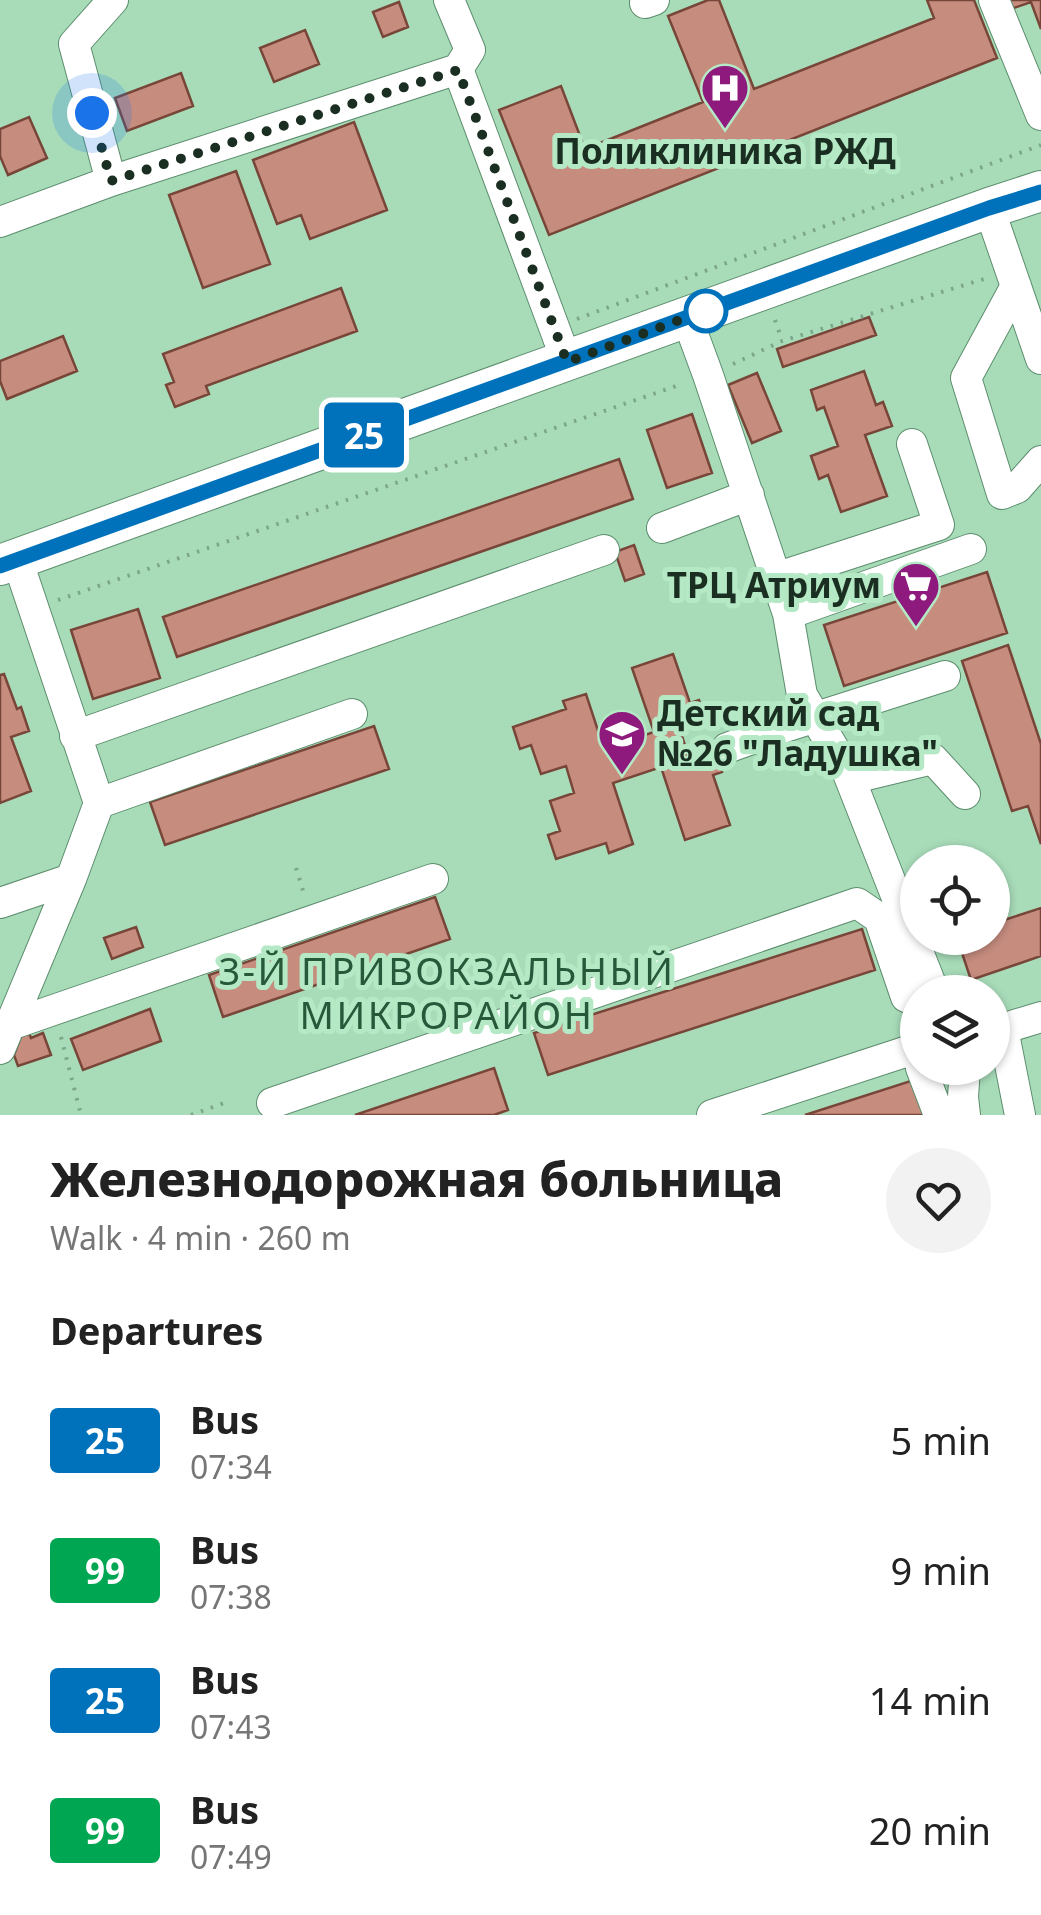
<!DOCTYPE html>
<meta charset="utf-8">
<style>
:root{--surface:#fff;--page:#f2f2f2;--text:#222;--muted:#767676}
body{margin:0;font-family:"Noto Sans",sans-serif;background:var(--page);color:var(--text);height:100vh;display:flex;flex-direction:column;font-size:38px;white-space:nowrap}
*{box-sizing:border-box;margin:0}
p{font-size:32px;color:var(--muted)}
.icon{flex:none;width:55px;height:55px;fill:none;stroke:currentColor;stroke-width:2;stroke-linecap:round;stroke-linejoin:round}
.map{position:relative;height:1115px;overflow:hidden}
.sheet{display:flex;flex-direction:column;background:var(--surface);flex:1}
.sheet>*{flex:none}
.badge{padding:0 20px;border-radius:8px;font-size:35px;line-height:65px}
.fabs{position:absolute;left:900px;top:845px;display:grid;gap:20px}
.fabs a{display:grid;place-items:center;width:110px;height:110px;border-radius:50%;background:var(--surface);box-shadow:0 2px 8px #0004;font-size:50px}
.you{position:absolute;width:50px;height:50px;margin:-25px;border:8px solid #fff;border-radius:50%;background:#1a73e8;box-shadow:0 0 0 15px #1a73e833}
.map>.badge{position:absolute;translate:-50% -50%;box-shadow:0 0 0 5px #fff}
h2{padding:0 50px;font-size:38px;line-height:90px}
.round{display:grid;place-items:center;flex:none;width:105px;height:105px;border-radius:52px;background:var(--page)}
.headline{display:flex;align-items:center;justify-content:space-between;height:170px;padding:0 50px}
h1{font-size:48px;font-weight:800;line-height:75px}
ul{padding:0;list-style:none}
li{display:flex;align-items:center;gap:30px;height:130px;padding:0 50px}
li div{flex:1}
li b{display:block;font-size:38px}
li em{font-style:normal}
li .badge{min-width:110px;font-weight:700;text-align:center}
.map>svg:first-child{display:block}
.building{fill:#c68d7f;stroke:#784639;stroke-width:2.5}
.lines{fill:none;stroke-linecap:round;stroke-linejoin:round}
.minor-casing{stroke:#5c8d6d;stroke-width:32}
.major-casing{stroke:#5c8d6d;stroke-width:42}
.path{stroke:#7ca689;stroke-width:4;stroke-dasharray:2.5 8;stroke-linecap:butt}
.minor{stroke:#fff;stroke-width:30}
.major{stroke:#fff;stroke-width:40}
.line-casing{stroke:#fff;stroke-width:22}
.line{stroke:#0072bc;stroke-width:15}
.walk{stroke:#1a2f21;stroke-width:10;stroke-dasharray:0 18}
.stop-dot{fill:#fff;stroke:#0072bc;stroke-width:5}
.labels{text-anchor:middle;stroke-width:10;stroke-linejoin:round;paint-order:stroke}
.poi-label{font-size:35px;font-weight:bold;fill:#1a2f21;stroke:#b5e9c6}
.neighbourhood-label{font-size:38px;letter-spacing:2.5px;fill:#27583a;stroke:#b5e9c6}
</style>
<div class="map">
<svg width="1041" height="1115" viewBox="0 0 1041 1115">
<rect width="100%" height="100%" fill="#a8dcb9"/>
<path class="building" d="M708 0H719L754 89 934 18 927 0H974L997 58 549 235 499 110 561 86 585 149 703 102 668 16Z
M1007 0H1041V29L1031 2 1011 9Z
M399 2 408 27 383 37 373 12Z
M305 30 319 64 274 82 260 48Z
M181 73 193 106 127 131 115 98Z
M29 117 47 158 8 175 0 156V129Z
M354 122 387 210 310 239 301 215 277 224 253 160Z
M236 171 270 264 203 288 169 195Z
M341 288 357 331 206 386 209 394 175 407 166 385 174 382 163 354Z
M869 317 876 335 783 367 777 349Z
M63 336 77 371 7 399 0 381V361Z
M864 371 876 405 883 402 892 426 865 435 887 496 841 512 828 475 819 479 811 456 838 446 824 407 817 410 811 390Z
M757 373 781 431 752 443 728 385Z
M692 414 712 473 667 488 647 430Z
M619 459 633 499 177 657 163 617Z
M634 545 644 574 625 581 615 552Z
M987 572 1007 633 844 686 824 625Z
M138 609 160 678 93 699 71 630Z
M1008 645 1041 744V844L1028 806 1012 811 962 661Z
M673 654 690 703 699 700 706 721 680 730 689 758 715 750 722 772 713 775 730 825 685 840 661 767 613 783 633 844 609 853 606 843 556 859 548 835 560 831 550 801 574 793 566 766 541 774 531 745 520 749 513 727 566 709 563 701 586 694 604 749 654 732 632 668Z
M4 674 17 709 21 707 29 731 11 737 31 791 0 803V675Z
M374 726 389 769 165 845 150 802Z
M435 897 450 939 223 1017 209 975Z
M1041 908V956L971 980 957 938H992V924Z
M136 927 143 947 112 959 104 938Z
M862 929 875 970 548 1075 534 1033Z
M150 1009 161 1041 83 1070 71 1039Z
M29 1033 31 1038 43 1033 51 1055 18 1066 14 1055 21 1036Z
M494 1068 508 1110 494 1115H355Z
M920 1078 932 1115H805Z"/>
<g class="lines">
<g class="minor-casing">
<path id="minor" d="M449 0 470 50 458 69
M994 0 1041 115
M645 3 654 0
M111 181 74 44 113 0
M989 208 1041 359
M0 222 111 181 458 69 567 362
M1016 286 966 378 1002 494 1017 488 1041 461
M687 318 708 375 788 614 802 695 847 771 934 992
M662 528 749 495
M775 578 939 525 912 444
M788 614 971 549
M75 736 604 550
M727 748 788 726 945 676
M850 779 933 759 965 794
M99 803 352 714
M0 903 71 879
M10 1025 433 879
M1003 1029 1020 1115
M992 1032 1041 1017
M0 1049 71 879 99 803 17 559
M921 1068 939 1115
M272 1103 857 903 879 918 906 997 918 1002
M712 1115 914 1049 918 1058
M965 1115 963 1097 965 1068"/>
</g>
<g class="major-casing">
<path id="major" d="M0 565 989 208 1041 191"/>
</g>
<path class="path" d="M577 319 1041 145
M775 320 782 340
M733 364 782 341 984 279
M58 600 682 384
M296 868 305 897
M61 1037 81 1115
M191 1115 227 1102"/>
<use href="#minor" class="minor"/>
<use href="#major" class="major"/>
</g>
<g class="lines">
<g class="line-casing">
<path id="line" d="M0 566 989 208 1041 192"/>
</g>
<use href="#line" class="line"/>
<path class="walk" d="M92 113 111 181 458 70 567 362 712 308 706 311"/>
</g>
<defs>
<g id="hospital-pin" transform="scale(2.5)"><path d="M0 17L-7.5 6A9.5 9.5 0 1 1 7.5 6Z" fill="#8d1a7c" stroke="#b5e9c6"/><path d="M-5-5h3v3.5h4V-5h3V5h-3V1.5h-4V5h-3Z" fill="#fff"/></g>
<g id="supermarket-pin" transform="scale(2.5)"><path d="M0 17L-7.5 6A9.5 9.5 0 1 1 7.5 6Z" fill="#8d1a7c" stroke="#b5e9c6"/><path d="M-6-5.5h2.5l.6 2H6L4.5 2H-2.5L-4.4-4H-6ZM-1.5 3.2a1.3 1.3 0 1 0 .1 0ZM3 3.2a1.3 1.3 0 1 0 .1 0Z" fill="#fff"/></g>
<g id="school-pin" transform="scale(2.5)"><path d="M0 17L-7.5 6A9.5 9.5 0 1 1 7.5 6Z" fill="#8d1a7c" stroke="#b5e9c6"/><path d="M0-5L7-2L0 1L-7-2ZM-4 1L0 2.5L4 1V4Q0 6-4 4Z" fill="#fff"/></g>
</defs>
<g fill-rule="evenodd">
<use href="#hospital-pin" x="725" y="88"/>
<use href="#supermarket-pin" x="916" y="586"/>
<use href="#school-pin" x="622" y="734"/>
</g>
<circle class="stop-dot" cx="706" cy="311" r="20"/>
<g class="labels">
<g class="poi-label">
<text x="725" y="164">Поликлиника РЖД</text>
<text x="881" y="598" text-anchor="end">ТРЦ Атриум</text>
<text x="657" y="726" text-anchor="start">Детский сад<tspan x="657" dy="40">№26 "Ладушка"</tspan></text>
</g>
<g class="neighbourhood-label">
<text x="447" y="985">3-Й ПРИВОКЗАЛЬНЫЙ<tspan x="447" dy="44">МИКРОРАЙОН</tspan></text>
</g>
</g>
</svg>
<div class="fabs">
<a><svg class="icon" aria-label="locate" viewBox="0 0 24 24"><circle cx="12" cy="12" r="6"/><path d="M12 2v4M12 18v4M2 12h4M18 12h4"/></svg></a>
<a><svg class="icon" aria-label="layers" viewBox="0 0 24 24"><path d="M12 4l9 5-9 5-9-5zM3 14l9 5 9-5"/></svg></a>
</div>
<div class="you" style="left:92px;top:113px"></div>
<b class="badge" style="left:364px;top:435px;background:#0072bc;color:#fff">25</b>
</div>
<section class="sheet">
<div class="headline"><div><h1>Железнодорожная больница</h1><p>Walk · 4 min · 260 m</p></div><a class="round"><svg class="icon" aria-label="heart" viewBox="0 0 24 24"><path d="M12 20l-8-8c-3-5 5-10 8-4 3-6 11-1 8 4z"/></svg></a></div>
<h2>Departures</h2>
<ul>
<li><span class="badge" style="background:#0072bc;color:#fff">25</span><div><b>Bus</b><p>07:34</p></div><em>5 min</em></li>
<li><span class="badge" style="background:#00a651;color:#fff">99</span><div><b>Bus</b><p>07:38</p></div><em>9 min</em></li>
<li><span class="badge" style="background:#0072bc;color:#fff">25</span><div><b>Bus</b><p>07:43</p></div><em>14 min</em></li>
<li><span class="badge" style="background:#00a651;color:#fff">99</span><div><b>Bus</b><p>07:49</p></div><em>20 min</em></li>
</ul>
</section>
